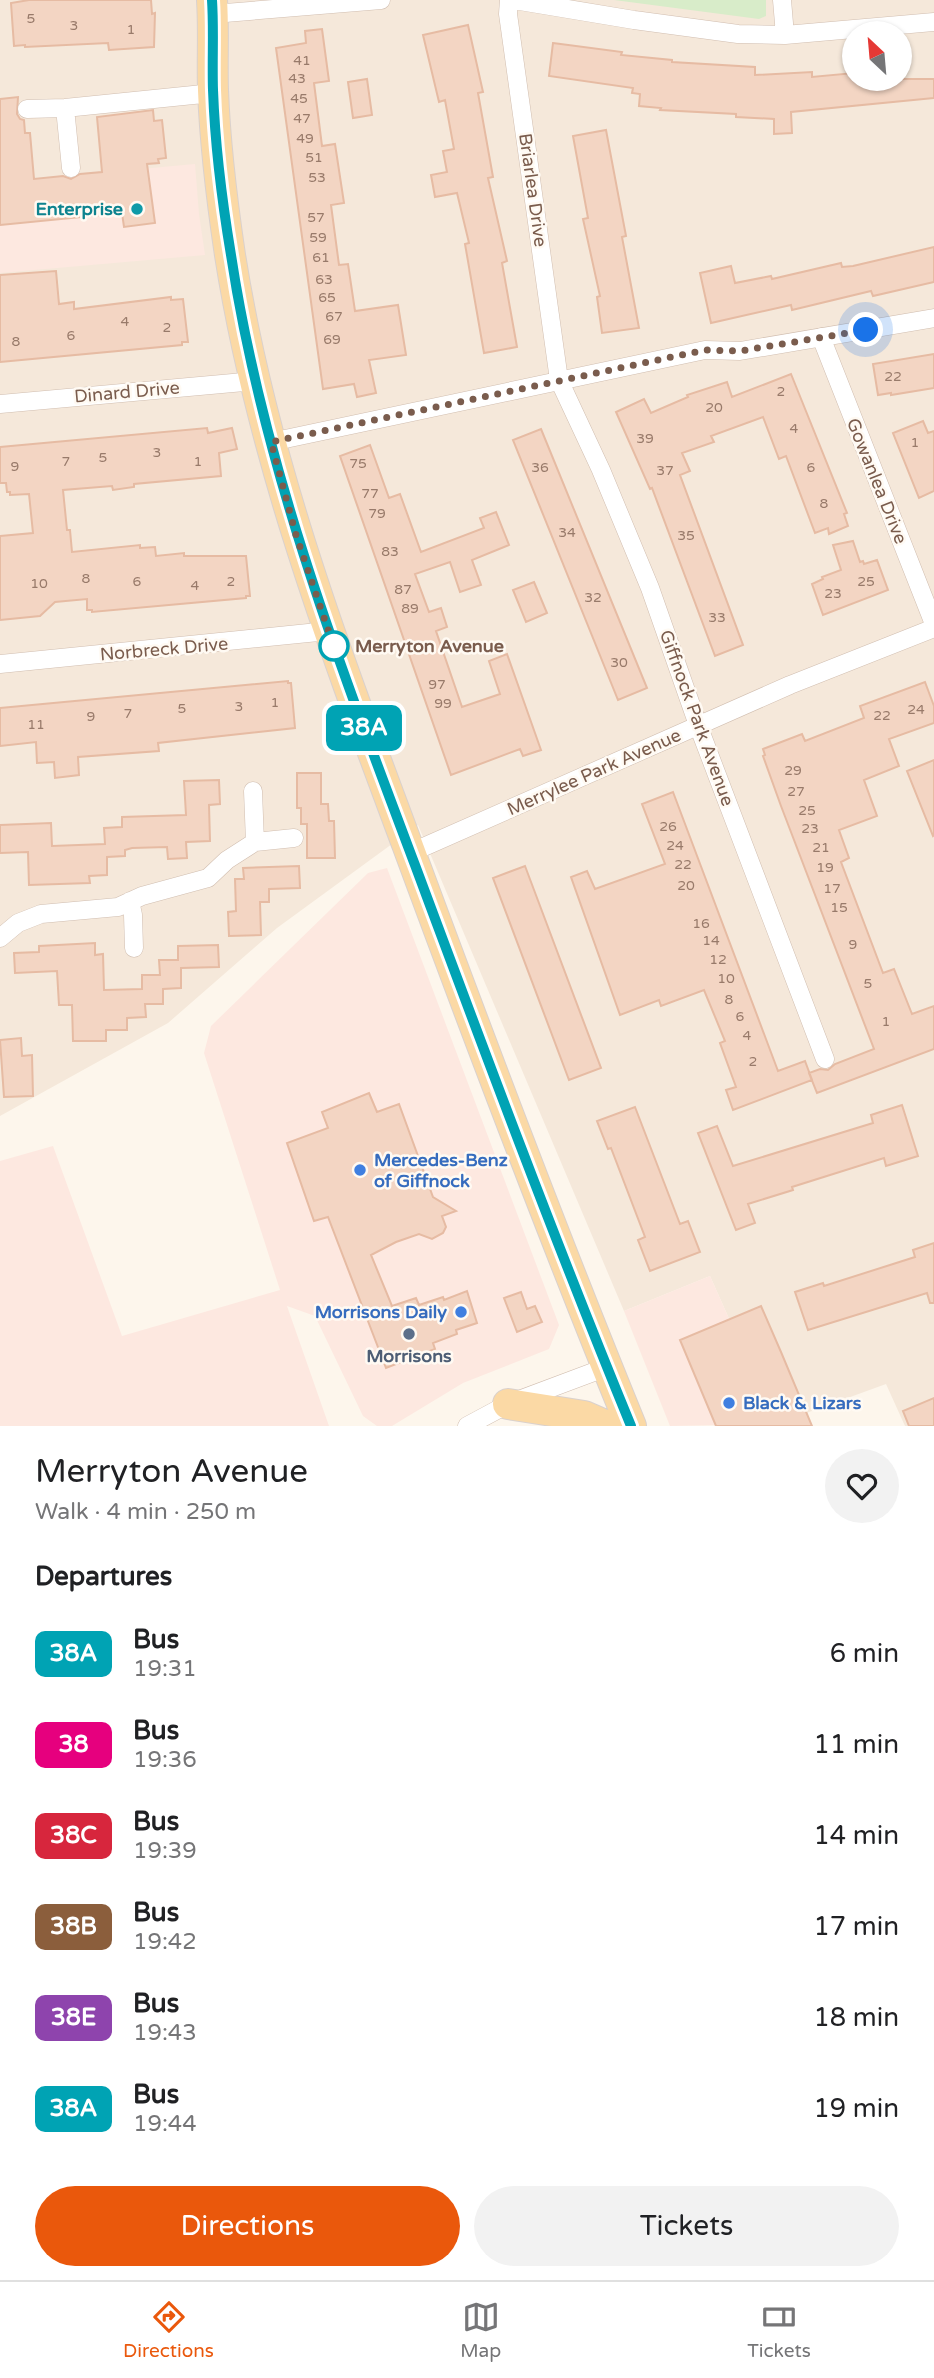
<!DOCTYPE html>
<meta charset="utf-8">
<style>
:root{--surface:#fff;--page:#f2f2f2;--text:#202124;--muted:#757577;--line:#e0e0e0;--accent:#ea580c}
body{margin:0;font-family:"Varela Round",sans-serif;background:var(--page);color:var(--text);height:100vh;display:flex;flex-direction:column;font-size:26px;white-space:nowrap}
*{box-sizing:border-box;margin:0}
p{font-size:23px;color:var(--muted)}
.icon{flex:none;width:38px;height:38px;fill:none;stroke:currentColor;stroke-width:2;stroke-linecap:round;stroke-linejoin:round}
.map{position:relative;height:1426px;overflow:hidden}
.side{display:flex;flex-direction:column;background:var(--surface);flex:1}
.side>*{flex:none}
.badge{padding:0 14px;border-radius:10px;font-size:24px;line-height:46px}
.needle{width:46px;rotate:334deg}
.buttons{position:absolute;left:842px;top:21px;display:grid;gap:14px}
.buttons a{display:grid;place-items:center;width:70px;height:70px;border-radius:50%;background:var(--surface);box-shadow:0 2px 5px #0004;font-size:35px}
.you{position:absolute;width:35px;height:35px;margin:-18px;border:5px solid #fff;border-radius:50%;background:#1a73e8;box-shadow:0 0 0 10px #1a73e833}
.map>.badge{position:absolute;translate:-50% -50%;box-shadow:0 0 0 4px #fff}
h2{padding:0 35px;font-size:26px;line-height:63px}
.round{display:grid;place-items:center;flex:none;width:74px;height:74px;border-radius:37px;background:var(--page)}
.head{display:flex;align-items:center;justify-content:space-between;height:119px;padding:0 35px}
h1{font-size:33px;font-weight:600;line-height:52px}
.action{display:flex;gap:14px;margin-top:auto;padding:14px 35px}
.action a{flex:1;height:80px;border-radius:42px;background:var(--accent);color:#fff;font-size:28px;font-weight:600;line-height:80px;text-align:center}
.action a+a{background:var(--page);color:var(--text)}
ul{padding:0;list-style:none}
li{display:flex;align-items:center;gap:21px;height:91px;padding:0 35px}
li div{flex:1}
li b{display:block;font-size:26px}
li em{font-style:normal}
li .badge{min-width:77px;font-weight:700;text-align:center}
.dock{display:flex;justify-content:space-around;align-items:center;height:98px;border-top:2px solid var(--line);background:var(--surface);font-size:19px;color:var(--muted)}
.dock a{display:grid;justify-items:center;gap:4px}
.dock .active{color:var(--accent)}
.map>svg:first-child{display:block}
.residential{fill:#f5e8da;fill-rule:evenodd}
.commercial{fill:#fde8e0}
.green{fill:#d8ecc9}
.building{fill:#f3d5c3;stroke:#e6bba3;stroke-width:2}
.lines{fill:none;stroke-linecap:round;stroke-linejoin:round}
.minor-casing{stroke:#d1beb0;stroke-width:19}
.primary-casing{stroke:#dad1cd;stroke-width:32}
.minor{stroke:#fff;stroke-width:18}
.primary{stroke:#fbd9a5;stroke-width:30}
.line-casing{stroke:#fff;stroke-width:16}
.line{stroke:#00a3b4;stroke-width:10}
.walk{stroke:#7a5c4d;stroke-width:7;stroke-dasharray:0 12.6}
.culture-dot{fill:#0f9aa8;stroke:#fffaf3;stroke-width:2.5}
.stop-dot{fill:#fff;stroke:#00a3b4;stroke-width:3.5}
.shop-dot{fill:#3f7fe0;stroke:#fffaf3;stroke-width:2.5}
.service-dot{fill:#5c6f8a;stroke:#fffaf3;stroke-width:2.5}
.labels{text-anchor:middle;stroke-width:5;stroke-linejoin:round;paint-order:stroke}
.number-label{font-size:14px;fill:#987a6a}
.street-label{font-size:18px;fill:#7a5c4d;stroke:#fffaf3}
.culture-label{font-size:18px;font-weight:bold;fill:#0d838f;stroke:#fffaf3;text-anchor:end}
.stop-label{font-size:18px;font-weight:bold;fill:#7a5c4d;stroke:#fffaf3;text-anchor:start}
.shop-label{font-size:18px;font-weight:bold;fill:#366cbe;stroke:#fffaf3;text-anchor:start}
.service-label{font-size:18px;font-weight:bold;fill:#4e5e75;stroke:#fffaf3}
</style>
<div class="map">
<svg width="934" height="1426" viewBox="0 0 934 1426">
<rect width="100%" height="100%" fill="#fdf6ec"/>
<path class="residential" d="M0 0H934V1426H905L886 1384 776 1424 710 1276 624 1311 418 825 277 928 168 1023 0 1116ZM854 33H900V79H854Z"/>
<path class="commercial" d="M195 164 199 214 205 255 0 273V182Z
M387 868 559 1325 549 1349 463 1383 392 1426H377L363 1416 315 1316 287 1306 329 1426H0V1161L53 1146 122 1336 280 1290 204 1053 211 1026 368 873Z
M710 1276 776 1424 670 1426 624 1311Z"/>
<path class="green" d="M614 0H766V16L759 19Z"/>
<path class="building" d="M29 0H151L152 14 155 13 154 47 109 50 108 43 25 47V45L14 46 11 3Z
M468 25 483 92 478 93 493 177 488 178 507 261 502 263 517 347 484 353 465 244 469 243 457 193 435 197 431 175 447 172 443 151 454 149 445 100 439 102 423 35Z
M322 29 329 81 314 83 322 146 335 144 344 203 331 205 339 265 348 264 355 311 398 305 406 355 369 360 376 393 357 397 354 384 323 389 276 48 306 43 305 31Z
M553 43 622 52 621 55 672 60V62L755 67V75L812 72V77L854 73V79H934V98L791 112 792 133 774 134V119L736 117V114L660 110 661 108 639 106 640 94 632 93 633 88 549 76Z
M367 79 372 115 353 118 348 82Z
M18 97 17 114 20 119 24 120 25 133H30L34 179 63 176 71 179 80 174 102 172 97 117 153 110 154 121 162 120 166 158 158 159 159 163 147 164 155 223 124 227 122 213 0 225V99Z
M606 130 626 236 622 237 639 328 602 333 597 297 600 296 583 219 588 218 573 136Z
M934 247V282L873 296 871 291 792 310 791 305 711 323 700 273 731 266 735 283 771 276 772 279 841 263 842 267 853 266Z
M56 271 59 304 74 302V309L171 297V300L183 299 188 342H182V345L0 362V275Z
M934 354V388L891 395V393L878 395 873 364Z
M791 374 847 513 844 514 848 526 829 534 828 528 815 533 786 456 779 459 763 417 711 436 714 442 682 453 690 471 680 475 743 645 715 656 652 488 650 489 616 412 644 399 651 413 688 397 687 395 727 382 732 397Z
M923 421 928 433 934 431V491L919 498 893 433Z
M207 428 208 433 232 428 237 449 219 453 221 476 134 484V487L113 490 112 486 63 490 67 530H70L72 552 140 545V548L155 547 156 556 184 553V556H246L250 596H246V598L92 612V610H87V599L55 602 40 616 0 620V536L33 533 29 494 10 495V492H7L6 483H0V447Z
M541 429 647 688 618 700 513 440Z
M370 445 389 498 400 494 421 552 484 528 480 518 496 512 509 545 472 560 481 585 460 592 450 562 415 574 429 612 441 608 447 627 436 631 462 707 500 694 489 661 507 654 541 750 523 756 520 749 451 775 340 456Z
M853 541 860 562 863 561 864 564 877 560 888 590 823 615 812 584 823 579 822 577 841 570 833 545Z
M534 582 547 613 526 622 513 590Z
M288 681V683H291L295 728 158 743 159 751 78 757 79 775 55 778 54 762 37 763 36 742 0 746V708Z
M925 682 934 706V723L889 739 899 766 864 780 877 816 839 830 849 858 841 862 883 973 894 969 912 1014 934 1006V1049L817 1093 809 1073 820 1069 828 1070 835 1064 874 1049 781 806 763 756 765 755 763 749 802 734 805 741 864 718 860 706Z
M934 760V835L933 836 907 771Z
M297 773H321V804H328L329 821H334L335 858H307V824H301V808H297Z
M219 780 220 804 209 805 210 841 186 842 187 858 168 859 167 847 132 848 125 850V856L107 857V875L89 876 90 883 29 885 28 852 0 853V825L51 823 52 846 105 844 104 828 122 827V817L186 815 184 781Z
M673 792 778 1071 805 1061 812 1080 733 1110 726 1090 736 1087 720 1043 725 1041 704 990 661 1006 659 1000 620 1015 571 877 587 871 595 889 665 864 642 804Z
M299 866 300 888 269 889V902H260L261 935 229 936 228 912 236 911 235 879H244L243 868Z
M525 866 601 1068 569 1080 493 878Z
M95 943V955L103 954 104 990 142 989V975H160L159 960H178V946L218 945 219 967 181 968V988L163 989V1004H145L146 1017 127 1018V1030H106V1041H73L72 1005H59L57 971 15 973 14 953 39 952V946Z
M21 1038 22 1056 32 1055 33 1096 4 1097 0 1040Z
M369 1093 377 1112 399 1104 433 1197 456 1211 442 1216 446 1227 443 1233 432 1239 419 1234 396 1242 371 1255 392 1306 416 1298 419 1305 443 1297 444 1300 467 1291 477 1323 456 1330 457 1334 433 1343 435 1349 386 1368 328 1217 314 1221 287 1143 328 1128 322 1112Z
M902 1105 918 1156 886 1166 884 1158 792 1187 793 1190 748 1204 755 1223 736 1230 698 1133 717 1126 733 1166 873 1123 871 1115Z
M635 1107 680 1224 688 1221 700 1252 650 1271 638 1240 645 1237 611 1148 608 1149 597 1121Z
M934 1243V1303H930L927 1293 808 1330 795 1292 823 1283 824 1286 915 1257 913 1250Z
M521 1292 527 1309 535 1306 542 1322 517 1332 504 1298Z
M761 1306 781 1352 812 1426H716L680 1340Z
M934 1398V1426H909L903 1411Z"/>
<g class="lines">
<g class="minor-casing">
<path id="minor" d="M509 0 508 14 559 380 601 470 650 588 698 725 825 1059
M514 0 634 20 738 34 785 35 934 22
M782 0 785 35
M213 14 381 0
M65 108 71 168
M27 109 65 108 213 93
M821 337 934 624
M0 404 255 381
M271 442 705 350 740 351 934 318
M0 664 328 631
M253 791 255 842
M410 853 790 685 934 628
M130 901 133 915 134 948
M0 938 18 923 41 914 118 907 142 896 208 878 227 860 255 842 294 838
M467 1426 508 1404 607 1367"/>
</g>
<g class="primary-casing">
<path id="primary" d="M212 0C214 30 212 60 213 90 215 145 222 201 230 255 262 459 335 651 407 844 479 1039 552 1233 631 1426
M508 1404 584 1416 607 1426"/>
</g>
<use href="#minor" class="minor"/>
<use href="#primary" class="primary"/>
</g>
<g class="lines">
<g class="line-casing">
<path id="line" d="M212 0C214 30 212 60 213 90 215 145 222 201 231 255 263 466 340 666 415 865 485 1053 555 1241 631 1426"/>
</g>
<use href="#line" class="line"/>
<path class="walk" d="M334 646 337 656 296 535 271 442 705 350 740 351 866 330"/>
</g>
<circle class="culture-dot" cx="137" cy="209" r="7"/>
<circle class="stop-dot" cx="334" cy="646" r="14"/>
<g class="shop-dot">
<circle cx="360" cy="1170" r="7"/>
<circle cx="461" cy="1312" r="7"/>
<circle cx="729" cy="1403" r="7"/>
</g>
<circle class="service-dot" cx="409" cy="1334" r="7"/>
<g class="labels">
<g class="number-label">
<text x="31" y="23">5</text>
<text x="74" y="30">3</text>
<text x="131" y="34">1</text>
<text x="302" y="65">41</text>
<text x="297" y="83">43</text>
<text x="299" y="103">45</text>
<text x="302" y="123">47</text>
<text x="305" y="143">49</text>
<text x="314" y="162">51</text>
<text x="317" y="182">53</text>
<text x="316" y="222">57</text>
<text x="318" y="242">59</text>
<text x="321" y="262">61</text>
<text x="324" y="284">63</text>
<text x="327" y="302">65</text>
<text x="334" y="321">67</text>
<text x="125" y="326">4</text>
<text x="167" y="332">2</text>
<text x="71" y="340">6</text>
<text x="332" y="344">69</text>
<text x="16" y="346">8</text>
<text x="893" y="381">22</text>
<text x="781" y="396">2</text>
<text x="714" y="412">20</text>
<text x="794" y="433">4</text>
<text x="645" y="443">39</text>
<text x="915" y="447">1</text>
<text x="157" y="457">3</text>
<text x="103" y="462">5</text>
<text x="66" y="466">7</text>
<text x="198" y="466">1</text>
<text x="358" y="468">75</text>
<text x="15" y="471">9</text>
<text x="540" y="472">36</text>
<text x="811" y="472">6</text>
<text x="665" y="475">37</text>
<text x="370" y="498">77</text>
<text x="824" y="508">8</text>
<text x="377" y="518">79</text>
<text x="567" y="537">34</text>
<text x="686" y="540">35</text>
<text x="390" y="556">83</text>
<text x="86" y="583">8</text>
<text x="137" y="586">6</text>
<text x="231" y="586">2</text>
<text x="866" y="586">25</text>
<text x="39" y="588">10</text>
<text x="195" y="590">4</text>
<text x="403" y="594">87</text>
<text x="833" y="598">23</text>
<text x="593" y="602">32</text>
<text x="410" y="613">89</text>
<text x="717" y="622">33</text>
<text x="619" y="667">30</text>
<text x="437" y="689">97</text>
<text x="275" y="707">1</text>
<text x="443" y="708">99</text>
<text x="239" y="711">3</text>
<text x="182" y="713">5</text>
<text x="916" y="714">24</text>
<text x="128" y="718">7</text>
<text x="882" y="720">22</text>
<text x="91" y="721">9</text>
<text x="36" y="729">11</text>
<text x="793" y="775">29</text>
<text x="796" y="796">27</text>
<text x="807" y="815">25</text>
<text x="668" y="831">26</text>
<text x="810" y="833">23</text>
<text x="675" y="850">24</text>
<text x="821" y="852">21</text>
<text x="683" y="869">22</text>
<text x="825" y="872">19</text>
<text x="686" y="890">20</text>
<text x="832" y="893">17</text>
<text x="839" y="912">15</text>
<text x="701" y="928">16</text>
<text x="711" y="945">14</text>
<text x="853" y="949">9</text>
<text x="718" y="964">12</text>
<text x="726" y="983">10</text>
<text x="868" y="988">5</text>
<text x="729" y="1004">8</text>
<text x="740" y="1021">6</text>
<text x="886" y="1026">1</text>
<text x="747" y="1040">4</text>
<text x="753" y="1066">2</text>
</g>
<g class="street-label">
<text transform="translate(533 190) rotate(82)" y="6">Briarlea Drive</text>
<text transform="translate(127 392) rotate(-5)" y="6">Dinard Drive</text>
<text transform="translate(877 481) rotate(68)" y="6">Gowanlea Drive</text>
<text transform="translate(164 649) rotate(-5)" y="6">Norbreck Drive</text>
<text transform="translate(697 718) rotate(70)" y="6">Giffnock Park Avenue</text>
<text transform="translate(594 772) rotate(-24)" y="6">Merrylee Park Avenue</text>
</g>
<g class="culture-label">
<text x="123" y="215">Enterprise</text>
</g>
<g class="stop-label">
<text x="355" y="652">Merryton Avenue</text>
</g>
<g class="shop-label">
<text x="374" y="1166">Mercedes-Benz<tspan x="374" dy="21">of Giffnock</tspan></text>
<text x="447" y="1318" text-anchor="end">Morrisons Daily</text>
<text x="743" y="1409">Black &amp; Lizars</text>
</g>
<g class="service-label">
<text x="409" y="1362">Morrisons</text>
</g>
</g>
</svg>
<div class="buttons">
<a><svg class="needle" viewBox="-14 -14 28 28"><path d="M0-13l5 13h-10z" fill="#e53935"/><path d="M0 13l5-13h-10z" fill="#757577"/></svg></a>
</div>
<div class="you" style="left:866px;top:330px"></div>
<b class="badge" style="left:364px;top:728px;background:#00a3b4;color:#fff">38A</b>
</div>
<section class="side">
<div class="head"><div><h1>Merryton Avenue</h1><p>Walk · 4 min · 250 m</p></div><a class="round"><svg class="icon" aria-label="heart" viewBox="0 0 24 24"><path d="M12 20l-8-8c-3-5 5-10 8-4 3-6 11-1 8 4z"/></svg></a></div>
<h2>Departures</h2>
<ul>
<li><span class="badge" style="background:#00a3b4;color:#fff">38A</span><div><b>Bus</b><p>19:31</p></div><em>6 min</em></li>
<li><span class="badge" style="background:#e6007e;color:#fff">38</span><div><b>Bus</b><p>19:36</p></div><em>11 min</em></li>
<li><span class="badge" style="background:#d7263d;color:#fff">38C</span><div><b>Bus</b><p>19:39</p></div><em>14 min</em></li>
<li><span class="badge" style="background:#8b5e3c;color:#fff">38B</span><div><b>Bus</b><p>19:42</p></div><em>17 min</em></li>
<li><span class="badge" style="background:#8e44ad;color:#fff">38E</span><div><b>Bus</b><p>19:43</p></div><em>18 min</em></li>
<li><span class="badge" style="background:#00a3b4;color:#fff">38A</span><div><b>Bus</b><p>19:44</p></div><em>19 min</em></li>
</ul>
<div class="action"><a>Directions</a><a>Tickets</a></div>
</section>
<nav class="dock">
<a class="active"><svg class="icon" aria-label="directions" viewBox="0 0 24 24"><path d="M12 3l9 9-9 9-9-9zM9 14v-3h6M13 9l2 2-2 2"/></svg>Directions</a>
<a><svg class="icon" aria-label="map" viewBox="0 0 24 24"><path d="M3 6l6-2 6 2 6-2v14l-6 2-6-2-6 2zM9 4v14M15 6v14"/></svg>Map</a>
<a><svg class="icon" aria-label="tickets" viewBox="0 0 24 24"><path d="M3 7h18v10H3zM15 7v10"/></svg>Tickets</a>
</nav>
